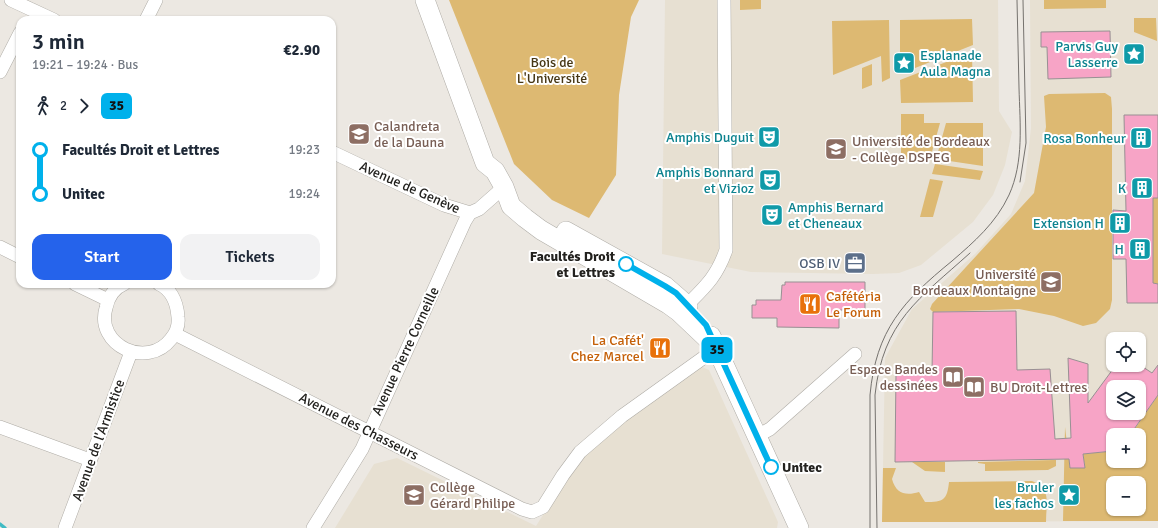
<!DOCTYPE html>
<meta charset="utf-8">
<style>
:root{--surface:#fff;--page:#f2f2f3;--text:#1f2937;--muted:#747a83;--accent:#2563eb}
body{margin:0;font-family:Signika,sans-serif;background:var(--page);color:var(--text);height:100vh;display:flex;flex-direction:column;font-size:15px;white-space:nowrap}
*{box-sizing:border-box;margin:0}
p{font-size:13px;color:var(--muted)}
.icon{flex:none;width:22px;height:22px;fill:none;stroke:currentColor;stroke-width:2;stroke-linecap:round;stroke-linejoin:round}
.map{position:relative;flex:1;overflow:hidden}
.side{position:absolute;left:16px;top:16px;width:320px;height:272px;display:flex;flex-direction:column;background:var(--surface);border-radius:12px;box-shadow:0 1px 3px #0004}
.side>*{flex:none}
.badge{padding:0 8px;border-radius:6px;font-size:14px;line-height:26px}
.buttons{position:absolute;left:1106px;top:332px;display:grid;gap:8px}
.buttons a{display:grid;place-items:center;width:40px;height:40px;border-radius:8px;background:var(--surface);box-shadow:0 1px 3px #0004;font-size:20px}
.map>.badge{position:absolute;translate:-50% -50%;box-shadow:0 0 0 2px #fff}
.legs{display:flex;align-items:center;gap:6px;height:44px;padding:0 16px;font-size:13px}
.legs p{margin-inline-start:auto}
.headline{display:flex;align-items:center;justify-content:space-between;height:68px;padding:0 16px}
h1{font-size:22px;font-weight:600;line-height:30px}
.action{display:flex;gap:8px;margin-top:auto;padding:8px 16px}
.action a{flex:1;height:46px;border-radius:12px;background:var(--accent);color:#fff;font-size:16px;font-weight:600;line-height:46px;text-align:center}
.action a+a{background:var(--page);color:var(--text)}
ul{padding:0 16px;list-style:none}
li{display:flex;align-items:center;gap:14px;height:44px;font-size:15px}
li i{display:grid;place-items:center;width:6px;height:100%;margin:0 5px;background:currentColor}
li i::after{content:'';width:10px;height:10px;margin:-5px;border:3px solid;border-radius:50%;background:var(--surface)}
li p{margin-inline-start:auto}
li:first-child i{background:linear-gradient(#0000 50%,currentColor 0)}
li:last-child i{background:linear-gradient(currentColor 50%,#0000 0)}
.map>svg:first-child{display:block}
.built{fill:#e7e0d2;fill-rule:evenodd}
.green{fill:#ddb972;fill-rule:evenodd}
.lines{fill:none;stroke-linecap:round;stroke-linejoin:round}
.stream{stroke:#40bbc4;stroke-width:3.5}
.building{fill:#f7a4c6;stroke:#989093;fill-rule:evenodd}
.minor-casing{stroke:#afaca6;stroke-width:14}
.secondary-casing{stroke:#afaca6;stroke-width:20}
.minor{stroke:#fff;stroke-width:13}
.secondary{stroke:#fff;stroke-width:19}
.tram{stroke:#75726e;stroke-width:1}
.line-1-casing{stroke:#fff;stroke-width:9}
.line-1{stroke:#00b1eb;stroke-width:6}
.stop-1-dot{fill:#fff;stroke:#00b1eb;stroke-width:2}
.labels{text-anchor:middle;stroke-width:4;stroke-linejoin:round;paint-order:stroke}
.culture-label{font-size:14px;fill:#0d838f;stroke:#fff;text-anchor:end}
.park-label{font-size:14px;fill:#463614;stroke:#fff}
.education-label{font-size:14px;fill:#785e54;stroke:#fff;text-anchor:start}
.street-label{font-size:14px;fill:#22211e;stroke:#fff}
.stop-label{font-size:14px;font-weight:bold;fill:#22211e;stroke:#fff;text-anchor:end}
.service-label{font-size:14px;fill:#4e5e75;stroke:#fff;text-anchor:end}
.food-label{font-size:14px;fill:#c56008;stroke:#fff;text-anchor:start}
</style>
<div class="map">
<svg width="1158" height="528" viewBox="0 0 1158 528">
<rect width="100%" height="100%" fill="#ece8e2"/>
<path class="built" d="M665 0H998L999 111 1012 132 1005 165 993 195 973 222 921 265 899 273 873 274 751 272 662 254Z
M1030 0H1158V521L882 522 885 358 912 309 975 254 1011 214 1025 181 1031 128ZM1113 339H1139V365H1113ZM1113 387H1139V413H1113ZM1113 435H1139V461H1113ZM1113 483H1139V509H1113Z
M700 366 709 370 778 522 777 528H335L374 464 397 458 536 526 567 477 585 456 627 419Z"/>
<path class="green" d="M449 0H639L631 17 619 95 616 175 589 218 552 200 514 164Z
M740 0H761V9L740 10Z
M1044 0H1106V8L1044 9Z
M1134 18H1156L1157 41 1134 32Z
M972 19 973 45 900 74V20Z
M889 20 890 78 882 82 881 56 833 75 832 21Z
M972 52 973 102 901 103 900 80Z
M872 64V85L862 89V68Z
M1105 93 1111 97 1112 109V300L1110 309 1096 323 1083 326 1054 316 1019 309 933 312 930 309 932 304 1034 193 1046 127 1044 96 1049 94Z
M924 114V123H940L930 159H901V114Z
M946 123H983V166L936 159Z
M935 164 983 171 980 180 932 174Z
M930 179 943 181 933 217H920Z
M1153 198H1158V288H1153Z
M1158 395V521H1063L1065 427 1070 468H1085L1083 454 1113 451V461H1139V435H1122L1113 418 1132 433ZM1113 483H1139V509H1113Z
M1054 460H1056V466L1048 470 985 471V464L978 463V462Z
M912 462H945V472L925 471Z
M883 468H896L892 479C896 494 906 496 919 492L925 502C944 502 947 500 949 482L1032 481C1052 489 1046 503 1046 522H882Z"/>
<g class="lines">
<path class="stream" d="M0 524 5 528"/>
</g>
<path class="building" d="M1110 31 1111 77 1048 79 1047 47H1041V32Z
M1124 115H1158V198H1153V283L1158 284V303H1127L1126 259H1113V210L1126 211Z
M785 282H865V310H839V328L777 327V318H752V305H756V300H781L782 285H785Z
M1016 311 1017 370 1050 369 1055 439 1071 438 1068 358 1088 364V403L1116 365H1140L1152 373 1158 365V395L1130 435H1113V451L1083 454 1085 468H1070L1069 459 895 462 896 373 932 372 933 312ZM1113 387H1139V413H1113Z"/>
<g class="lines">
<g class="minor-casing">
<path id="minor" d="M11 0 54 20
M146 20 156 0
M0 72 20 33
M332 152 444 205 470 213 479 209 504 187
M0 247 20 257
M75 284 108 300
M124 284C114 288 108 298 106 308 95 345 147 370 171 339 176 333 179 325 178 317 177 303 172 290 159 284
M687 305C706 286 717 276 726 250L724 0
M175 334 522 509 532 512 543 507 563 475 580 452 622 416 717 348
M0 427 90 460
M757 436 770 429 855 354
M65 528 131 352
M313 528 362 449 465 221 470 213"/>
</g>
<g class="secondary-casing">
<path id="secondary" d="M425 0 485 163 495 171 504 187 511 206 525 218 541 230 668 304 679 312 717 348
M566 231 665 286 688 306
M711 336 799 528"/>
</g>
<use href="#minor" class="minor"/>
<use href="#secondary" class="secondary"/>
<path class="tram" d="M1020 182 1026 143 1023 0
M870 528V395C876 330 903 301 952 261 974 242 996 223 1009 195 1024 162 1020 124 1019 88 1018 59 1018 29 1017 0
M877 528 875 395C883 321 919 299 970 253"/>
</g>
<g class="lines">
<g class="line-1-casing">
<path id="line-1" d="M626 264 665 286 676 293 706 325 771 467"/>
</g>
<use href="#line-1" class="line-1"/>
</g>
<defs>
<g id="sight-square" transform="scale(1.15)"><rect x="-9" y="-9" width="18" height="18" rx="4" fill="#0f9aa8" stroke="#fff"/><path d="M0-6L1.8-2.2L6-1.7L2.9 1.2L3.7 5.4L0 3.3L-3.7 5.4L-2.9 1.2L-6-1.7L-1.8-2.2Z" fill="#fff"/></g>
<g id="school-square" transform="scale(1.15)"><rect x="-9" y="-9" width="18" height="18" rx="4" fill="#8d6e63" stroke="#fff"/><path d="M0-5L7-2L0 1L-7-2ZM-4 1L0 2.5L4 1V4Q0 6-4 4Z" fill="#fff"/></g>
<g id="theatre-square" transform="scale(1.15)"><rect x="-9" y="-9" width="18" height="18" rx="4" fill="#0f9aa8" stroke="#fff"/><path d="M-5-5.5Q0-4 5-5.5V0Q5 5 0 6Q-5 5-5 0ZM-3.3-2.5H-1v1.5H-3.3ZM1-2.5H3.3v1.5H1ZM-2.8 1Q0 5.5 2.8 1Z" fill="#fff"/></g>
<g id="building-square" transform="scale(1.15)"><rect x="-9" y="-9" width="18" height="18" rx="4" fill="#0f9aa8" stroke="#fff"/><path d="M-4-6H4V6H1V3H-1V6H-4ZM-2.5-4.3h1.7v1.8h-1.7ZM.8-4.3h1.7v1.8H.8ZM-2.5-1h1.7V.8h-1.7ZM.8-1h1.7V.8H.8Z" fill="#fff"/></g>
<g id="university-square" transform="scale(1.15)"><rect x="-9" y="-9" width="18" height="18" rx="4" fill="#8d6e63" stroke="#fff"/><path d="M0-5L7-2L0 1L-7-2ZM-4 1L0 2.5L4 1V4Q0 6-4 4Z" fill="#fff"/></g>
<g id="office-square" transform="scale(1.15)"><rect x="-9" y="-9" width="18" height="18" rx="4" fill="#5c6f8a" stroke="#fff"/><path d="M-6-3h4V-5.5h4V-3h4V5H-6ZM-1-4.5V-3h2v-1.5ZM-6 0V1H6V0Z" fill="#fff"/></g>
<g id="restaurant-square" transform="scale(1.15)"><rect x="-9" y="-9" width="18" height="18" rx="4" fill="#e8710a" stroke="#fff"/><path d="M-5-6h1v4h1v-4h1v4h1v-4h1v5L-1.5 .5V6h-2V.5L-5-1ZM5-6V6H3V1.5H1.5Q1.5-4 5-6Z" fill="#fff"/></g>
<g id="library-square" transform="scale(1.15)"><rect x="-9" y="-9" width="18" height="18" rx="4" fill="#8d6e63" stroke="#fff"/><path d="M-6-4Q-3-5.5-.7-3.5V5Q-3 3-6 4ZM6-4Q3-5.5 .7-3.5V5Q3 3 6 4Z" fill="#fff"/></g>
</defs>
<g fill-rule="evenodd">
<use href="#sight-square" x="1134" y="54"/>
<use href="#sight-square" x="904" y="63"/>
<use href="#school-square" x="359" y="134"/>
<use href="#theatre-square" x="769" y="137"/>
<use href="#building-square" x="1141" y="138"/>
<use href="#university-square" x="836" y="149"/>
<use href="#theatre-square" x="770" y="180"/>
<use href="#building-square" x="1142" y="188"/>
<use href="#theatre-square" x="772" y="215"/>
<use href="#building-square" x="1120" y="223"/>
<use href="#building-square" x="1140" y="249"/>
<use href="#office-square" x="855" y="263"/>
<use href="#university-square" x="1051" y="282"/>
<use href="#restaurant-square" x="810" y="304"/>
<use href="#restaurant-square" x="660" y="348"/>
<use href="#library-square" x="953" y="377"/>
<use href="#library-square" x="974" y="387"/>
<use href="#school-square" x="414" y="495"/>
<use href="#sight-square" x="1069" y="495"/>
</g>
<g class="stop-1-dot">
<circle cx="626" cy="264" r="7"/>
<circle cx="771" cy="467" r="7"/>
</g>
<g class="labels">
<g class="culture-label">
<text x="1118" y="51">Parvis Guy<tspan x="1118" dy="16">Lasserre</tspan></text>
<text x="920" y="60" text-anchor="start">Esplanade<tspan x="920" dy="16">Aula Magna</tspan></text>
<text x="754" y="142">Amphis Duguit</text>
<text x="1126" y="143">Rosa Bonheur</text>
<text x="754" y="177">Amphis Bonnard<tspan x="754" dy="16">et Vizioz</tspan></text>
<text x="1126" y="193">K</text>
<text x="788" y="212" text-anchor="start">Amphis Bernard<tspan x="788" dy="16">et Cheneaux</tspan></text>
<text x="1104" y="228">Extension H</text>
<text x="1124" y="254">H</text>
<text x="1054" y="492">Bruler<tspan x="1054" dy="16">les fachos</tspan></text>
</g>
<g class="park-label">
<text x="552" y="67">Bois de<tspan x="552" dy="16">L'Université</tspan></text>
</g>
<g class="education-label">
<text x="374" y="131">Calandreta<tspan x="374" dy="16">de la Dauna</tspan></text>
<text x="852" y="146">Université de Bordeaux<tspan x="852" dy="16">- Collège DSPEG</tspan></text>
<text x="1036" y="279" text-anchor="end">Université<tspan x="1036" dy="16">Bordeaux Montaigne</tspan></text>
<text x="938" y="374" text-anchor="end">Espace Bandes<tspan x="938" dy="16">dessinées</tspan></text>
<text x="990" y="392">BU Droit-Lettres</text>
<text x="430" y="492">Collège<tspan x="430" dy="16">Gérard Philipe</tspan></text>
</g>
<g class="street-label">
<text transform="translate(410 187) rotate(24)" y="5">Avenue de Genève</text>
<text transform="translate(405 351) rotate(-65)" y="5">Avenue Pierre Corneille</text>
<text transform="translate(359 426) rotate(27)" y="5">Avenue des Chasseurs</text>
<text transform="translate(98 440) rotate(-70)" y="5">Avenue de l'Armistice</text>
</g>
<g class="stop-label">
<text x="615" y="261">Facultés Droit<tspan x="615" dy="16">et Lettres</tspan></text>
<text x="782" y="472" text-anchor="start">Unitec</text>
</g>
<g class="service-label">
<text x="840" y="268">OSB IV</text>
</g>
<g class="food-label">
<text x="826" y="301">Cafétéria<tspan x="826" dy="16">Le Forum</tspan></text>
<text x="644" y="345" text-anchor="end">La Cafét'<tspan x="644" dy="16">Chez Marcel</tspan></text>
</g>
</g>
</svg>
<div class="buttons">
<a><svg class="icon" aria-label="locate" viewBox="0 0 24 24"><circle cx="12" cy="12" r="6"/><path d="M12 2v4M12 18v4M2 12h4M18 12h4"/></svg></a>
<a><svg class="icon" aria-label="layers" viewBox="0 0 24 24"><path d="M12 4l9 5-9 5-9-5zM3 14l9 5 9-5"/></svg></a>
<a>+</a>
<a>−</a>
</div>
<b class="badge" style="left:717px;top:350px;background:#00b1eb;color:#111">35</b>
<section class="side">
<div class="headline"><div><h1>3 min</h1><p>19:21 – 19:24 · Bus</p></div><b>€2.90</b></div>
<div class="legs"><svg class="icon" aria-label="walk" viewBox="0 0 24 24"><circle cx="13" cy="4" r="2"/><path d="M13 8l-2 6 4 7M11 14l-3 7M7 12l3-4h3l4 4"/></svg>2<svg class="icon" aria-label="forward" viewBox="0 0 24 24"><path d="M9 5l7 7-7 7"/></svg><b class="badge" style="background:#00b1eb;color:#111">35</b></div>
<ul>
<li><i style="color:#00b1eb"></i><b>Facultés Droit et Lettres</b><p>19:23</p></li>
<li><i style="color:#00b1eb"></i><b>Unitec</b><p>19:24</p></li>
</ul>
<div class="action"><a>Start</a><a>Tickets</a></div>
</section>
</div>
